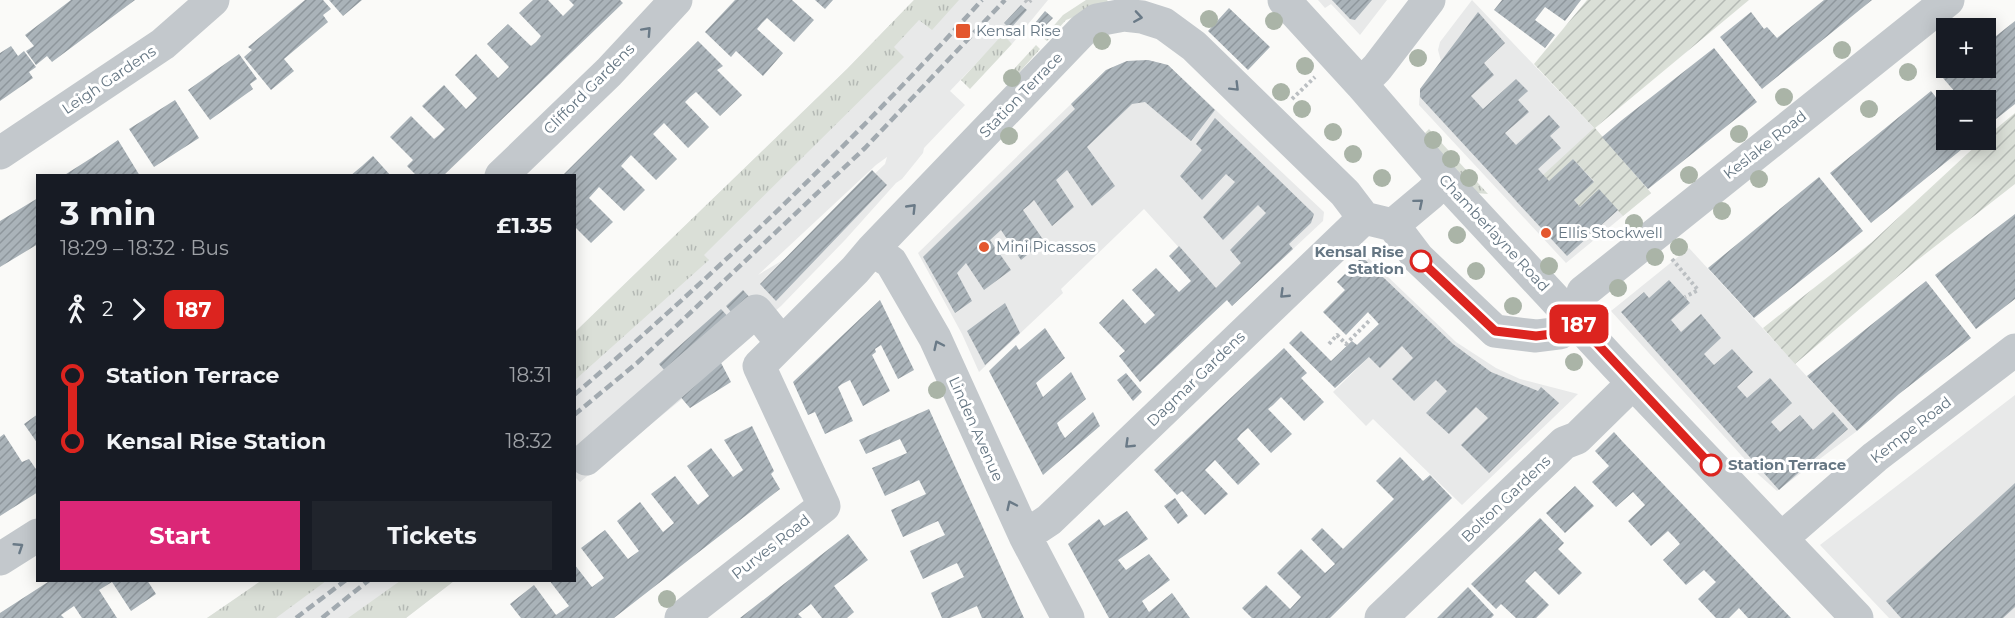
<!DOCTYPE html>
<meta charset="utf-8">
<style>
:root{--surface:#171b24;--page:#20242c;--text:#f1f3f6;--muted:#9ea1a6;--accent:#db2777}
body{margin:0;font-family:Montserrat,sans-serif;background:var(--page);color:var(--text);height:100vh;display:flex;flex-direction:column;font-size:22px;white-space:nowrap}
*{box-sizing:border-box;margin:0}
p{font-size:20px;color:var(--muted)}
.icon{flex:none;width:33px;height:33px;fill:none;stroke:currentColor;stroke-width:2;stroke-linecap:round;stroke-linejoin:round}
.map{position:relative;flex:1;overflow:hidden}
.drawer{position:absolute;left:36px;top:174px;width:540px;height:408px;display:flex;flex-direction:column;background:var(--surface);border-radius:0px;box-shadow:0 3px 15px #0003}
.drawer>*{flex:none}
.badge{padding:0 12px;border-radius:9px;font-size:21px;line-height:39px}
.controls{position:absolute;left:1936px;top:18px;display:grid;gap:12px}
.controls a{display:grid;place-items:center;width:60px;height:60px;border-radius:0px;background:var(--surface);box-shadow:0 3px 15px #0003;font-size:30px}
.map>.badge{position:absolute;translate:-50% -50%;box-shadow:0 0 0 3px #fff}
.legs{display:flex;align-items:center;gap:9px;height:66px;padding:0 24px;font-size:20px}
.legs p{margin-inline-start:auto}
.head{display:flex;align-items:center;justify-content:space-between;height:102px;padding:0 24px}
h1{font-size:33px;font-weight:700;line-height:45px}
.button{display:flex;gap:12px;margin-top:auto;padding:12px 24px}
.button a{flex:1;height:69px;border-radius:0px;background:var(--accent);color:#fff;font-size:24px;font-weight:700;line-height:69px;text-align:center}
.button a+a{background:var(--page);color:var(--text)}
ul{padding:0 24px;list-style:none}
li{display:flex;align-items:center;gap:21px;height:66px;font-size:22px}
li i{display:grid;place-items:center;width:9px;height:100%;margin:0 8px;background:currentColor}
li i::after{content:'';width:15px;height:15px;margin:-8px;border:4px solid;border-radius:50%;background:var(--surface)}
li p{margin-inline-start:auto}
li:first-child i{background:linear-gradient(#0000 50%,currentColor 0)}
li:last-child i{background:linear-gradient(currentColor 50%,#0000 0)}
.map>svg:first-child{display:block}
.built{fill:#e8e9e9;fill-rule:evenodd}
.grass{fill:url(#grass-tufts)}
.garden{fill:url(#garden-furrows)}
.building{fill:url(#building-hatch)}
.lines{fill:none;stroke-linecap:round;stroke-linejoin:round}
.path{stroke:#bbbfc2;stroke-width:4;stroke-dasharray:3 3;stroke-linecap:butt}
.minor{stroke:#c3c8cc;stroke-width:33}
.rail{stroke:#a2aab0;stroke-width:4.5;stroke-dasharray:9 4.5;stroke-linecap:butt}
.tree{fill:#aab4a7}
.oneway{stroke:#6a7a87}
.line-1-casing{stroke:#fff;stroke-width:14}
.line-1{stroke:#dc241f;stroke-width:9}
.poi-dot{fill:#e4572e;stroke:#fff;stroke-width:2}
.stop-1-dot{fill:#fff;stroke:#dc241f;stroke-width:3}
.labels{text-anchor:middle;stroke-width:6;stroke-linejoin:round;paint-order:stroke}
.poi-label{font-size:15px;fill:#657683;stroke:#fff;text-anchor:start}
.street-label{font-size:15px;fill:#657683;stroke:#fff}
.stop-label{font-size:15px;font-weight:bold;fill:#657683;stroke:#fff;text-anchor:end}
</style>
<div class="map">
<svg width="2015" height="618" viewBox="0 0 2015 618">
<defs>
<pattern id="grass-tufts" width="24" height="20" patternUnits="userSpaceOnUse" patternTransform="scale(1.5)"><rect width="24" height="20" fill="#dadfd7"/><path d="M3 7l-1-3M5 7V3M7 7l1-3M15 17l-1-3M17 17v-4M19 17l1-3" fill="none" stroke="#b4b9b4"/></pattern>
<pattern id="garden-furrows" width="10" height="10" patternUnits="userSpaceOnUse" patternTransform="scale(1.5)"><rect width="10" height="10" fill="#dadfd7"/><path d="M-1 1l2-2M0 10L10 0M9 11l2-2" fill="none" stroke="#b4b9b4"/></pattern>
<pattern id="building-hatch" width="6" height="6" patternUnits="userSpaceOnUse" patternTransform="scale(1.5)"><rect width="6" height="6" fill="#aab3b9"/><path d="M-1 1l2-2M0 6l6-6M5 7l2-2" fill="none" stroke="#8e969c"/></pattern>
</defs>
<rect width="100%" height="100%" fill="#fafaf8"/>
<path class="built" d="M914 0H1048L1012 44 1003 35 950 91 965 105 924 148 923 153 902 179 896 183 845 240 781 306 678 394 682 399 580 482 575 477V332L847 69ZM887 157 885 164 788 257 758 275 876 165Z
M1318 0H1387L1360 35 1331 4 1325 8Z
M1472 0 1611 146 1651 193 1566 263 1419 105 1420 89 1441 61 1438 50 1440 42Z
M1148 60 1168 65 1324 212 1323 221 1232 306 1144 209 1061 289 1063 293 979 372 962 334 918 253 1106 70 1127 61Z
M1689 248 1857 431 1777 491 1759 475 1611 311Z
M1364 254 1456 342 1496 368 1520 379 1578 394 1462 505 1373 419 1366 426 1333 392 1369 357 1357 345 1379 324 1337 282Z
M2015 395V618H1889L1820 545Z
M262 581H454L406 618H207Z"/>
<path class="grass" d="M914 0H959L932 30 919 20 894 47 904 57 704 255 709 260 575 380V332L847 69Z
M1086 0H1107L1109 3 1066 20 1047 41 1043 38 1063 15Z
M1003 34 1012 44 970 89 961 80Z
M1036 45 1040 49 1008 85 1003 81Z
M1429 129 1488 194 1476 193 1423 135Z
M262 580 326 581 276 618H207Z
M400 581H454L406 618H348Z"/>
<path class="garden" d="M1587 0H1749L1595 128 1651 193 1623 216 1599 190 1580 207 1574 200 1594 181 1573 159 1549 181 1543 175 1594 128 1534 64Z
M2015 113V184L1915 262 1795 364 1763 328 1871 243 1981 141 1986 140V137Z"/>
<path class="building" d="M71 0H135L52 62 47 56 36 65 26 51 34 46 25 35Z
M305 0H323L331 9 323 15 328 22 284 59 294 71 271 90 244 57 252 50 248 47Z
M329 0H362L343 16Z
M533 0H548L563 16 574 5 569 0H620L623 3 443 176H417L407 166 413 160 390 137 411 116 434 139 439 135 445 129 422 106 444 85 466 109 477 98 455 75 476 54 498 78 509 67 487 44 508 24 531 46 536 42 541 36 519 13Z
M735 0H792L814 20 794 42 767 18 762 23 757 29 783 53 763 76 736 51 731 57 705 32Z
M815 0H833L825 9Z
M1332 0H1372L1355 20 1350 19Z
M1502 0H1581L1565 21 1545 7 1535 20 1555 35 1545 48 1494 10Z
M1824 0H1872L1762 89 1720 37 1751 12 1764 29 1767 27 1777 38Z
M1021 5 1027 10 1010 29 1004 23Z
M1229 8 1270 47 1248 70 1208 31Z
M1045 11 1053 18 1042 29 1035 23Z
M1478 12 1505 43 1484 63 1494 75 1471 96 1483 109 1516 79 1528 91 1518 100 1529 112 1505 133 1516 145 1549 115 1560 127 1550 136 1561 148 1538 169 1549 181 1573 159 1594 182 1574 200 1580 207 1599 189 1618 210 1567 256 1420 97V89Z
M2015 21V104L1986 127V100H1962L1943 78 1956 68H1986V44Z
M698 41 723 66 717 70 742 95 720 116 696 92 690 97 685 102 709 127 688 148 664 123 653 134 677 159 656 180 631 155 621 166 645 190 624 211 599 187 589 198 613 222 591 243 574 226V176H562Z
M11 46 18 56 24 51 36 67 29 72 33 78 0 101V53Z
M1714 48 1757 102 1648 189 1602 137 1622 120Z
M239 54 257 79 250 84 253 89 210 120 188 90Z
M1148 60 1168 65 1215 110 1191 141 1145 102 1132 104 1087 147 1115 186 1092 206 1067 170 1056 180 1074 207 1052 226 1034 200 1029 205 1023 210 1044 241 1021 260 1001 230 990 240 1011 270 984 290 966 263 957 273 972 301 955 313 923 257 1075 109 1071 104 1106 70 1127 61Z
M1931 91 1947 111V140H1970L1972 141 1871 223 1830 173Z
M175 100 199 138 154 167 129 129Z
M1215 118 1314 214 1311 223 1289 244 1293 249 1232 306 1227 300 1140 382 1119 356 1125 351 1099 323 1123 299 1145 324 1155 315 1132 290 1156 268 1179 292 1191 281 1169 256 1179 246 1216 288 1241 263 1230 250 1266 213 1258 205 1223 240 1203 217 1235 182 1226 174 1202 200 1180 176 1202 150 1196 144Z
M118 140 140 176H63L96 155Z
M373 156 391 176H350L362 166Z
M872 170 887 185 776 301 760 284Z
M1819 177 1863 231 1754 318 1708 268Z
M38 198V244L0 267V221Z
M2015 214V299L1976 329 1935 275Z
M1362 257 1453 344 1491 372 1538 391 1541 387 1559 403 1489 473 1461 445 1488 418 1476 407 1449 434 1426 413 1447 391 1436 380 1414 401 1392 379 1413 358 1402 346 1380 368 1369 357 1335 388 1289 343 1301 331 1331 361 1352 341 1357 345 1379 324 1368 312 1346 335 1323 312 1345 290 1337 282Z
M1669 280 1690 303 1671 320 1681 332 1701 314 1721 338 1704 354 1714 365 1732 349 1753 372 1737 387 1747 398 1770 378 1792 403 1771 422 1780 432 1800 415 1813 430 1833 412 1848 429 1779 490 1621 312 1644 292 1649 298Z
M1926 281 1971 338 1899 394 1857 431 1807 376Z
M743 290 753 301 735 317 726 306Z
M880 300 914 370 898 379 881 345 875 349 876 352 872 355 890 391 863 406 850 380 842 384 838 387 853 421 825 434 815 412 808 415 793 382Z
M1005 303 1020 333 985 365 967 331Z
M721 309 734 323 671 378 659 364Z
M1045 328 1065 358 1036 383 1043 397 1071 372 1086 399 1057 423 1060 430 1065 438 1093 412 1100 426 1043 475 989 371 1016 345 1019 350Z
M1284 348 1307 373 1301 378 1324 402 1304 421 1281 397 1273 405 1268 409 1292 434 1271 453 1248 428 1241 434 1237 439 1260 464 1238 485 1215 460 1205 470 1228 494 1205 515 1182 491 1177 495 1154 470Z
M719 359 731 382 690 408 678 394Z
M1126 373 1142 392 1133 401 1117 380Z
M929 409 938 429 1024 618H982L977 606 950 618H942L931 593 964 577 957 563 923 579 910 551 945 535 938 521 903 537 891 510 926 494 919 480 885 496 872 468 907 453 900 439 866 454 859 440Z
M38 414V444L24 424Z
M752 426 774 471 771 474 780 489 614 618H521L510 604 534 585 556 615 569 606 549 580H574V564L592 587 604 578 581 548 605 530 628 559 639 551 617 521 640 502 663 532 674 523 651 494 675 476 698 505 709 496 687 466 711 448 733 477 743 470 724 440Z
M1614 432 1622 441 1791 618H1748L1739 608 1729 618H1716L1698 599 1716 582 1704 570 1686 585 1663 560 1680 544 1674 537 1668 531 1651 546 1628 521 1645 505 1633 492 1616 507 1592 482 1609 466 1595 451Z
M4 434 22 462 29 459 38 472V492L0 516V437Z
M1400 457 1423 481 1430 475 1452 498 1330 618H1252L1242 608 1266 585 1290 609 1301 597 1277 573 1301 549 1325 573 1335 564 1311 539 1322 528 1343 549 1394 499 1376 481Z
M2015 483V607L2003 618H1901L1886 601Z
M1575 486 1594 506 1565 533 1546 513Z
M1175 498 1188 516 1178 524 1164 506Z
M1127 511 1148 539 1118 560 1126 570 1149 554 1170 580 1142 601 1149 612 1172 593 1190 618H1109L1068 544 1099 519 1104 526Z
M1540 518 1564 543 1558 549 1582 573 1559 595 1535 571 1525 581 1549 605 1536 618H1516L1501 604 1496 609 1471 584Z
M848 534 868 560 834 586 854 612 847 618H822L811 604 798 614 802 618H740Z
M51 580H147L156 594 131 611 112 582 99 590 117 618H82L74 606 61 615 64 618H0V613Z
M1468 587 1494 615 1491 618H1437Z"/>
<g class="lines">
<path class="path" d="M1025 0 1028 3 1031 0
M1292 99 1315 77
M1672 259 1698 290 1685 297
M1329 344 1337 335 1346 344 1371 319"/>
<path class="minor" d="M1284 0 1361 84 1444 180 1616 365 1857 618
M1361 84 1377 68 1429 0
M0 153 163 44 213 0
M501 176 609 72 676 0
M1393 225 1430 194 1444 180
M872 250 891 262 935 338 1025 536 1068 618
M1583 292 1948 0
M586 459 756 311 782 343
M1025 536 1049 520 1072 498 1364 218
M1782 538 1875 457 2015 350
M0 559 38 535
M681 618 824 506 759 366 855 270 872 250 1083 30 1097 20 1124 15 1142 17 1164 24 1194 46 1345 193 1364 218 1393 225 1418 258 1495 331 1536 336 1560 333 1575 320
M1381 618 1564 443 1577 438 1633 383"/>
<path class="rail" d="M574 395C718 272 855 140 982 0
M574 415 637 363 865 148 1005 0
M296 618 346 580
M322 618 369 580"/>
</g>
<g class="tree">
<circle cx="1209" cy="19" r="9"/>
<circle cx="1274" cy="21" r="9"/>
<circle cx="1102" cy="41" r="9"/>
<circle cx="1842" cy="50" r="9"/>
<circle cx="1418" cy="58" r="9"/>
<circle cx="1305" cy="66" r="9"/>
<circle cx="1908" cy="72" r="9"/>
<circle cx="1012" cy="78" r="9"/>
<circle cx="1281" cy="92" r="9"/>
<circle cx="1784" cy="97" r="9"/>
<circle cx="1302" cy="109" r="9"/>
<circle cx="1869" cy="109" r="9"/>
<circle cx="1333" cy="132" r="9"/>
<circle cx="1739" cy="134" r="9"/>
<circle cx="1009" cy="136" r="9"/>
<circle cx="1433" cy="140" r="9"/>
<circle cx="1353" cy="154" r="9"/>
<circle cx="1451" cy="159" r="9"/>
<circle cx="1689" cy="175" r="9"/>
<circle cx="1382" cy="178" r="9"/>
<circle cx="1469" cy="178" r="9"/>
<circle cx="1759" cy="179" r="9"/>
<circle cx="1722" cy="211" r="9"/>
<circle cx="1634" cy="223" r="9"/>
<circle cx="1457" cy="235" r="9"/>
<circle cx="1679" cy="247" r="9"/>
<circle cx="1655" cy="257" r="9"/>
<circle cx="1549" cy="266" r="9"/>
<circle cx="1476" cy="271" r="9"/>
<circle cx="1618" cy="288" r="9"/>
<circle cx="1513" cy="306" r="9"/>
<circle cx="1574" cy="362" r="9"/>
<circle cx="937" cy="390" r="9"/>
<circle cx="667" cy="599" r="9"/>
</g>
<defs><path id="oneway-chevron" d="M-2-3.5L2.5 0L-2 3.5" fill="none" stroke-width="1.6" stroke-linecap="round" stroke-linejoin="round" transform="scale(1.5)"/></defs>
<g class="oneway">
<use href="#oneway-chevron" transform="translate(1138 17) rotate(9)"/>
<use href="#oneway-chevron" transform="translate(647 31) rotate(-47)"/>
<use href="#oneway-chevron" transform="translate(1235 87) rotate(45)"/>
<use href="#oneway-chevron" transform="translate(1419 203) rotate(-40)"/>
<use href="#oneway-chevron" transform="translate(912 208) rotate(-46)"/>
<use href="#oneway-chevron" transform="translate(1284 294) rotate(136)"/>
<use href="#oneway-chevron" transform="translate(938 345) rotate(-115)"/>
<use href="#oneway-chevron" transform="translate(1129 444) rotate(136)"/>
<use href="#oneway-chevron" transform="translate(1011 505) rotate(-115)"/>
<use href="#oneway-chevron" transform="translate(19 547) rotate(-33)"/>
</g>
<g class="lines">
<g class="line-1-casing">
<path id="line-1" d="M1421 261 1495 331 1536 336 1560 333 1575 320 1711 465"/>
</g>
<use href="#line-1" class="line-1"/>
</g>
<g class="poi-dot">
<rect x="955" y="23" width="16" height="16" rx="3"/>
<circle cx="1546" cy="233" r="6"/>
<circle cx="984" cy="247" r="6"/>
</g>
<g class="stop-1-dot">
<circle cx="1421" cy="261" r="10"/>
<circle cx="1711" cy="465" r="10"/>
</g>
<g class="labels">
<g class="poi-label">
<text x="976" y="36">Kensal Rise</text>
<text x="1558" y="238">Ellis Stockwell</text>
<text x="996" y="252">Mini Picassos</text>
</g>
<g class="street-label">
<text transform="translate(109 80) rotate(-34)" y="5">Leigh Gardens</text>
<text transform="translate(589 89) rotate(-45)" y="5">Clifford Gardens</text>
<text transform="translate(1021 95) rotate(-46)" y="5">Station Terrace</text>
<text transform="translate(1765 145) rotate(-38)" y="5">Keslake Road</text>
<text transform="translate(1494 233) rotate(47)" y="5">Chamberlayne Road</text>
<text transform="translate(1196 379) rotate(-44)" y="5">Dagmar Gardens</text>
<text transform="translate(976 429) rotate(66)" y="5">Linden Avenue</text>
<text transform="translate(1911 430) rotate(-38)" y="5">Kempe Road</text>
<text transform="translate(1506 499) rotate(-44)" y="5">Bolton Gardens</text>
<text transform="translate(771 547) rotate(-38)" y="5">Purves Road</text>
</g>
<g class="stop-label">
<text x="1404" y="257">Kensal Rise<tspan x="1404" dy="17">Station</tspan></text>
<text x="1728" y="470" text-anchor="start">Station Terrace</text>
</g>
</g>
</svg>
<div class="controls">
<a>+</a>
<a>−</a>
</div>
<b class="badge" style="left:1579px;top:324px;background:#dc241f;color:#fff">187</b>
<section class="drawer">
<div class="head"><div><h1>3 min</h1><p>18:29 – 18:32 · Bus</p></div><b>£1.35</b></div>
<div class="legs"><svg class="icon" aria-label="walk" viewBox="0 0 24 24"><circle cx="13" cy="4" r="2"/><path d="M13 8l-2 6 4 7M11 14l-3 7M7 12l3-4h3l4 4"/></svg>2<svg class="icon" aria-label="forward" viewBox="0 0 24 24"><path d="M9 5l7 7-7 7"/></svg><b class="badge" style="background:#dc241f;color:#fff">187</b></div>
<ul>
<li><i style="color:#dc241f"></i><b>Station Terrace</b><p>18:31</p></li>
<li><i style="color:#dc241f"></i><b>Kensal Rise Station</b><p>18:32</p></li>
</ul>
<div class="button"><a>Start</a><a>Tickets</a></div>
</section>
</div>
